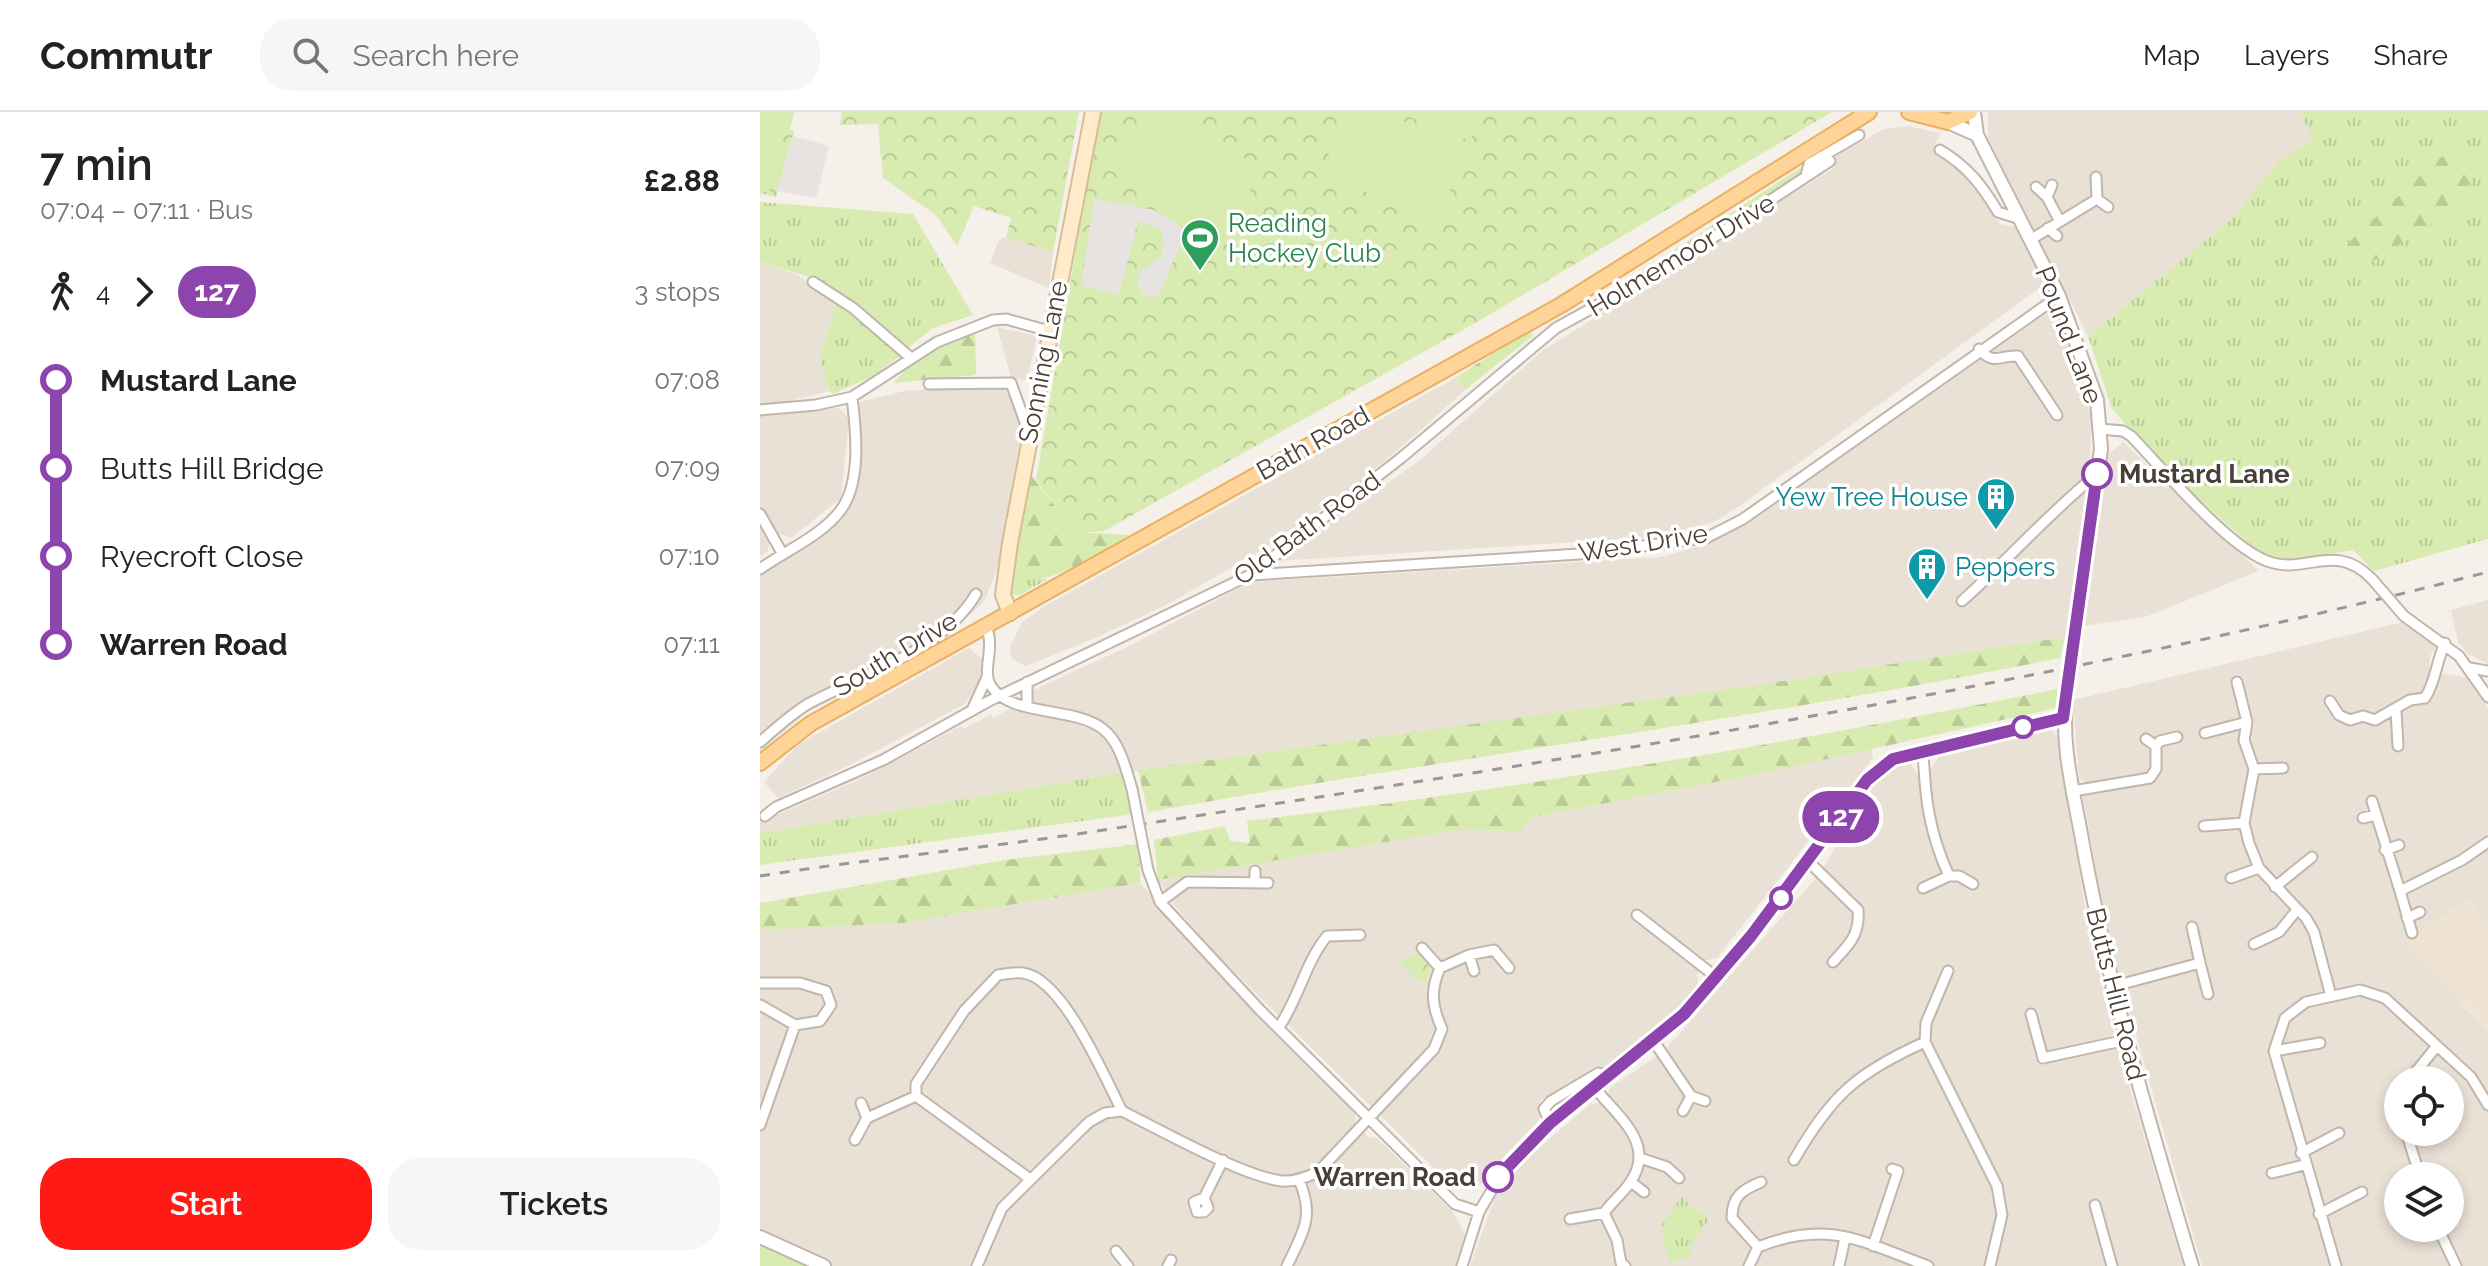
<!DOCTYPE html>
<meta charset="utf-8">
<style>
:root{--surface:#fff;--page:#f6f6f6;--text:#222;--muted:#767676;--line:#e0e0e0;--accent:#ff1a16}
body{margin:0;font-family:Raleway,sans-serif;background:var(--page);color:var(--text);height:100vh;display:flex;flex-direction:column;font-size:30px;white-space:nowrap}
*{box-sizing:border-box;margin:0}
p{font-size:26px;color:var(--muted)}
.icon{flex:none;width:44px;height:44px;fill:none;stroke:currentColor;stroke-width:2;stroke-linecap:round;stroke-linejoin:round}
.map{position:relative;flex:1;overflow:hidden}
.sheet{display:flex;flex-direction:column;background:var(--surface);width:760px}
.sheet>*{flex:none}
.badge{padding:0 16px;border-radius:26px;font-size:28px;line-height:52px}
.controls{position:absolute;left:1624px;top:954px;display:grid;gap:16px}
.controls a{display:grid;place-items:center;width:80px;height:80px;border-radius:50%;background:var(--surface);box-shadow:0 4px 12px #0003;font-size:40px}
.map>.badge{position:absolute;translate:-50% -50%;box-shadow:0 0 0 4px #fff}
.legs{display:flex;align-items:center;gap:12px;height:88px;padding:0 40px;font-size:26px}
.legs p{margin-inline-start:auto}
.summary{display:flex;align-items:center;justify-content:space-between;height:136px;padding:0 40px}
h1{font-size:44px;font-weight:600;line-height:60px}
.action{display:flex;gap:16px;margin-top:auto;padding:16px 40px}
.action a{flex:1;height:92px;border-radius:32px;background:var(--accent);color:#fff;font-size:32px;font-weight:600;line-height:92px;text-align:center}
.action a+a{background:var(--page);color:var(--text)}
ul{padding:0 40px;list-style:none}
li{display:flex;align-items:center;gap:28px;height:88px;font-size:30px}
li i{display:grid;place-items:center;width:12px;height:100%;margin:0 10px;background:currentColor}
li i::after{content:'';width:20px;height:20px;margin:-10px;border:6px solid;border-radius:50%;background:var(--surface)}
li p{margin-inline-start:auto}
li:first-child i{background:linear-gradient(#0000 50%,currentColor 0)}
li:last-child i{background:linear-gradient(currentColor 50%,#0000 0)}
header{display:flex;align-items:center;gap:48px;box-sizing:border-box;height:112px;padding:0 40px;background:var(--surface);border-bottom:2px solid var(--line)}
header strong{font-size:38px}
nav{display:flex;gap:44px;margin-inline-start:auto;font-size:28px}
.search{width:560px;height:72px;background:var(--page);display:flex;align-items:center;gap:20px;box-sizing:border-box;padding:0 28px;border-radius:32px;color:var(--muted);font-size:30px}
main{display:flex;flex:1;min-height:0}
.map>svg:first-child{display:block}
.residential{fill:#e9e1d6;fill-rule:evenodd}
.education{fill:#efe3d2}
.grass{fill:url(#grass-tufts)}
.forest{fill:url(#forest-firs)}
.park{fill:url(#park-crowns)}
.garden{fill:#d8ebb0}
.parking{fill:#e6e3e0}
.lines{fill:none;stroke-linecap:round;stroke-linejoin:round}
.minor-casing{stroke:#c1b6ab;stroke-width:13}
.tertiary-casing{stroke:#c1b6ab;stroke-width:16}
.secondary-casing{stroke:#d7bd97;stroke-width:18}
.primary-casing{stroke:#eaaf62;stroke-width:18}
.minor{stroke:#fff;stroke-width:9}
.tertiary{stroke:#fff;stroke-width:12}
.secondary{stroke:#ffebc9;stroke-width:14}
.primary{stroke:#ffd498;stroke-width:14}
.rail{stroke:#989898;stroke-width:3;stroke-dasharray:10 10;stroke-linecap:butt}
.minor-bridge-casing{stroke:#c1b6ab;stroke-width:13;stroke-linecap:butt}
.tertiary-bridge-casing{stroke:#c1b6ab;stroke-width:16;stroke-linecap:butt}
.minor-bridge{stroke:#fff;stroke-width:9}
.tertiary-bridge{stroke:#fff;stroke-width:12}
.line-1-casing{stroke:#fff;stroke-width:18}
.line-1{stroke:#8e44ad;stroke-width:12}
.stop-1-dot{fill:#fff;stroke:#8e44ad;stroke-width:4}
.labels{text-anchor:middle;stroke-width:7;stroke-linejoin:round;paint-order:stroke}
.leisure-label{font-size:26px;fill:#27864d;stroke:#fff;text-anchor:start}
.street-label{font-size:26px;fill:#493f37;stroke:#fff}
.stop-label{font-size:26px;font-weight:bold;fill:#493f37;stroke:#fff;text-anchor:start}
.culture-label{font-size:26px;fill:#0d838f;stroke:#fff;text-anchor:end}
</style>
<header>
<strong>Commutr</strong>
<div class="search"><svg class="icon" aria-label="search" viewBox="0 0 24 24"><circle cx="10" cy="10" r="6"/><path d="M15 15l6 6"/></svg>Search here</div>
<nav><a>Map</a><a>Layers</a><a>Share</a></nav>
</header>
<main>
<section class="sheet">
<div class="summary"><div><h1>7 min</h1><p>07:04 – 07:11 · Bus</p></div><b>£2.88</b></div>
<div class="legs"><svg class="icon" aria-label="walk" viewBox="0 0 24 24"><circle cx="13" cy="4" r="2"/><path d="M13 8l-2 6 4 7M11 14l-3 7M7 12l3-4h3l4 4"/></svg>4<svg class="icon" aria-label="forward" viewBox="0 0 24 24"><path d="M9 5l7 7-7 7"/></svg><b class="badge" style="background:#8e44ad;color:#fff">127</b><p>3 stops</p></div>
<ul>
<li><i style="color:#8e44ad"></i><b>Mustard Lane</b><p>07:08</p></li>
<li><i style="color:#8e44ad"></i><span>Butts Hill Bridge</span><p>07:09</p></li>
<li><i style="color:#8e44ad"></i><span>Ryecroft Close</span><p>07:10</p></li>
<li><i style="color:#8e44ad"></i><b>Warren Road</b><p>07:11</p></li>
</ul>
<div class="action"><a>Start</a><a>Tickets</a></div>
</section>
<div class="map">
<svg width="1728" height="1154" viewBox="0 0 1728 1154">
<defs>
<pattern id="grass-tufts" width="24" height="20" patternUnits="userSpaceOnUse" patternTransform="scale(2)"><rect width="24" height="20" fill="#d8ebb0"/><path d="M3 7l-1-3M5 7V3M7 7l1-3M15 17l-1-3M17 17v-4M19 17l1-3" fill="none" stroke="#bbcb98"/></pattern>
<pattern id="forest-firs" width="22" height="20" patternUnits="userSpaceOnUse" patternTransform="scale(2)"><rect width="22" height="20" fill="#d8ebb0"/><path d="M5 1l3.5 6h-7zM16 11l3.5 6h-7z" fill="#bbcb98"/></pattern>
<pattern id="park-crowns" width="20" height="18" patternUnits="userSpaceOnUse" patternTransform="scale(2)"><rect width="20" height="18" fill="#d8ebb0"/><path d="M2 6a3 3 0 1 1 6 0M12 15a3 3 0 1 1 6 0" fill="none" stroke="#bbcb98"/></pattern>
</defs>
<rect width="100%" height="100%" fill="#f5f0e9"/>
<path class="residential" d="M1228 0H1540L1553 28 1518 49 1473 106 1328 224 1228 26Z
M1148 14 1180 21 1174 36 1213 66 1240 112 1257 115 1285 172 978 395 954 410 896 425 517 449 659 349 782 239 1074 56 1075 44 1124 17Z
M246 125 293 140 289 176 230 151 239 128Z
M0 150 36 162 77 192 60 245 69 279 14 293 0 292Z
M1285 197 1297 200 1331 303 1330 361 1305 525 998 573 372 660 360 631 351 619 332 608 269 588 267 581 369 534 491 470 901 445 947 432 990 410Z
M237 215 277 224 267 268 251 266Z
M695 266 706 277 654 324 587 380 498 440 408 492 333 527 266 554 252 547 250 535 262 510 287 493Z
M246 271 263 316 237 457 224 490 193 517 47 600 0 639V459L86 401 94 386 99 290 145 279Z
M79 296 89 306 81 386 31 426 18 421 10 428 8 439 0 444V304Z
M1363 330 1499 459 1388 504 1324 514 1348 343Z
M1728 488V552L1708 542 1698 530 1691 498Z
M1643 510 1676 535 1670 544 1669 560 1706 565 1728 596V816L1707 786 1681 806 1703 894 1728 918V1154H1442L1349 828 1323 686 1328 680 1325 670 1319 666 1313 588ZM1638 968H1690V1020H1638ZM1638 1064H1690V1116H1638Z
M209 536 224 548 218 571 206 591 88 654 18 686 4 670 39 632Z
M252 595 267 596 341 620 365 660 0 721V710L96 669 201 614 203 617 230 603 234 606Z
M1287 614 1297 624 1330 824 1358 937 1423 1154H710L735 1086 756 1056 830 992 838 991 847 984 850 976 904 939 1056 766 1093 709 1097 690 1109 671 1133 654 1149 649 1158 663 1171 656 1183 639Z
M1111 635 1113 646 957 846 947 848 937 863 939 873 893 927 850 958 835 954 780 989 779 1008 745 1043 729 1070 696 1078 458 844 414 793 398 768 698 718 761 719 773 705 999 662Z
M380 771 596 1003 595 1012 609 1025 617 1026 692 1099 705 1122 696 1154H73L0 1118V818L143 811Z"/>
<path class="education" d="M1707 786 1728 816V918L1643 832Z"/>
<path class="grass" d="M1540 0H1728V427L1614 459 1593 438 1529 448 1504 445 1414 365 1352 297 1328 224 1473 106 1518 49 1553 28Z
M0 90 153 102 213 203 173 216 149 235H144L119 212 52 166 0 150Z
M77 192 141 243 113 264 73 282 69 279 60 245Z
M254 447 269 466 288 467 260 483 251 482Z
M365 660 374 702 0 753V721Z
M921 1085 949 1107 932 1132 930 1146 909 1150 901 1114Z"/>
<path class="forest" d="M1717 35 1703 92 1597 159 1579 140 1679 46Z
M1063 50C986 96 913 147 835 190L1040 56Z
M215 218 216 263 133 271 169 234Z
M768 219 774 223 706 277 695 266Z
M270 362 315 420 370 423C349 434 291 474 269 466 260 463 257 454 254 447Z
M1305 525 1300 546C997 607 691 646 388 700L378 658 998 573Z
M1298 577 1296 596 999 662 773 705 761 719 698 718 398 768 394 728 465 714 470 729 490 731 487 709C759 677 1029 631 1298 577Z
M379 732 380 771 143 811 0 818V791L245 748Z"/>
<path class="park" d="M0 0H34L30 17 34 19 16 85 0 81Z
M82 0H319L293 140 246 125 251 106 214 94 197 134 176 103 123 66 118 12 80 13Z
M340 0H1072L722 207 344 419 315 421 276 368Z
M660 842 671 856 666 869 658 868 640 849Z"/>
<path class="garden" d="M0 0H29L9 81 0 78Z
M388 0H413L503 58 460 125 353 55Z
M587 0H623L708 37 676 110 561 60Z
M637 0H722L710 29Z
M0 1130 52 1154H0Z"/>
<path class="parking" d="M33 24 69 34 56 86 17 79Z
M334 87 394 98 440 126 418 138 400 182 393 186 383 182 377 172 380 160 401 145 404 130 401 117 378 109 359 183 321 174Z"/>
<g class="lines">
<g class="minor-casing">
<path id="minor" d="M1180 38C1207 54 1222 73 1238 100L1260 107
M1046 64 1049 52 1099 23
M1276 75 1287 85 1299 108
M1287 85 1292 73
M1337 87 1348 95
M1288 116 1297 124
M1270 128 1337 87 1336 65
M53 170 93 196 151 246
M1219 237C1234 254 1239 243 1258 244L1297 303
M169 272 251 271 269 321
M0 298 56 293 92 285 177 230 233 208 246 207 289 219
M1341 317 1363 319 1371 324C1403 357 1467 434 1507 449 1546 464 1574 428 1612 467
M0 402 22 441
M0 457C25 439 61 424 80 399 102 371 96 318 92 285
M491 463 819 442 946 426 983 407 1299 184
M1202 489C1248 448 1289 401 1337 362
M1644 504 1699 544 1728 585
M226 515C236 535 221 559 231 574 250 605 314 594 343 617 360 630 366 657 372 677
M1710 556 1728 559
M1477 570 1487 610 1484 628 1494 657 1484 711 1489 731 1499 756 1546 806 1554 820 1571 884
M1570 589 1579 603 1590 608 1603 604 1615 608 1650 588 1665 586C1676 569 1676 550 1685 531
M267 593V570
M212 598 227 565
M1636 598 1638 634
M1445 621 1487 610
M0 630C15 617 30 603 48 592 104 562 182 539 216 482
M1396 634 1400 629 1417 625
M1163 638C1165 686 1169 720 1189 764H1199L1213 772
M1494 657 1523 656
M1313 679 1390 666 1396 657V634L1386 627
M1612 689 1640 779 1702 748 1728 730
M5 704 16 695 123 648 229 589 490 463 641 346 796 216 916 150 1070 49
M1603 706 1616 703
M1444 714 1484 711
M1625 738 1639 733
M1049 750 1098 798C1100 823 1089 833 1073 850
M388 758 400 790 500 898 695 1092 719 1100
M495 759V771
M1471 766 1499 756
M1515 775 1552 745
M1163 776 1189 764
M1640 779 1652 821
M400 790 427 770 508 771
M877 803 956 865
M1647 806 1660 800
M1432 815 1440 851
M1494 832 1519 820 1537 798
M662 836 680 856
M709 843 714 859
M0 871H40L66 879 71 893 60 909 35 913 0 893
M1351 875 1440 851 1448 882
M1271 902 1283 946 1366 928
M519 915C539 886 545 851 567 824L600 823
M893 928 931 984 945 989
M1165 930 1166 911 1188 859
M1514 939 1560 931
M1649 968 1677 934
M835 976C858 1005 898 1033 869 1072 862 1082 852 1090 844 1101L857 1128 861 1151 865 1154
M101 991 107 1006
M923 999 931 984
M790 1011 784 997 791 989 838 961 850 964
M0 1013 35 913
M1646 1020 1660 1064
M95 1028 107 1006 156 984
M1541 1041 1579 1021
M880 1046 907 1055 919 1066
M1034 1048C1072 983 1096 961 1165 930L1237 1074 1242 1103 1230 1154
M1512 1061 1544 1053
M270 1067 156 984V972L204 899 238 863C245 862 255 860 263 861 303 866 345 966 362 999
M871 1070 884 1080
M444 1086 448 1096 444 1100H437L434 1090 444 1086 463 1048
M1335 1093 1352 1154
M1559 1102 1602 1080
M810 1107 844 1101
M1678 1116 1696 1154
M1113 1134 1138 1059 1132 1057
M998 1135 972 1106C972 1084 982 1078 1001 1070
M356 1139 368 1154
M217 1154 242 1096 329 1010 345 1001 362 999C400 1018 484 1065 522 1069 535 1070 547 1065 558 1060L674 937 682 917C672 894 670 879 680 856L709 843 734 838 749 856
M408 1154 411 1148
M527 1154C543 1120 555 1105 539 1068
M702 1154 719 1100 746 1054 790 1011 924 902 991 824 1107 668 1133 647 1303 606
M989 1154 998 1135C1069 1107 1100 1129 1168 1154
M1079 1154 1085 1126
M1576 1154 1514 939 1525 906 1546 890 1600 878 1625 886 1711 965 1728 993"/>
</g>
<g class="tertiary-casing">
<path id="tertiary" d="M1214 0 1217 23 1299 184 1337 288 1341 337 1313 531
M1188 10 1217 23
M1307 583C1300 629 1313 678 1321 722 1347 870 1389 1011 1432 1154
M0 1125 64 1154"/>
</g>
<g class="secondary-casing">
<path id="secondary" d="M250 501 243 483 250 431 333 0"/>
</g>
<g class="primary-casing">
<path id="primary" d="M1149 0 1188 10 1210 0
M0 651 50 612 801 193 1109 0"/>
</g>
<use href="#minor" class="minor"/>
<use href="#tertiary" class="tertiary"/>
<use href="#secondary" class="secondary"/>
<use href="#primary" class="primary"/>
<path class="rail" d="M0 764C107 747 216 737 324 721 795 649 1266 579 1728 460"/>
<g class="minor-bridge-casing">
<path id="minor-bridge" d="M1612 467 1644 504
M372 677 388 758"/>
</g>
<g class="tertiary-bridge-casing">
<path id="tertiary-bridge" d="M1307 583 1313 531"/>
</g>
<use href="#minor-bridge" class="minor-bridge"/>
<use href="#tertiary-bridge" class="tertiary-bridge"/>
</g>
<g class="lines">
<g class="line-1-casing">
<path id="line-1" d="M738 1065 790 1011 924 902 991 824 1107 668 1133 647 1303 606 1337 362"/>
</g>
<use href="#line-1" class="line-1"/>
</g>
<defs>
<g id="stadium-pin" transform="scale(2)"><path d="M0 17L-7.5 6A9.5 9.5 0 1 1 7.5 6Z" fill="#2e9e5b" stroke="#fff"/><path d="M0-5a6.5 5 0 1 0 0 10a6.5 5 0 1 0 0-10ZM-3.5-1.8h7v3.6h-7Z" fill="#fff"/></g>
<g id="building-pin" transform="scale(2)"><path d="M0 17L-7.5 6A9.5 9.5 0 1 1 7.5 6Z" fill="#0f9aa8" stroke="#fff"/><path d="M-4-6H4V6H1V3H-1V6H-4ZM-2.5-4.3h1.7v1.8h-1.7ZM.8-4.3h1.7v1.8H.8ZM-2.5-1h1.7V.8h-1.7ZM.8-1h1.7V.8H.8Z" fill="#fff"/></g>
</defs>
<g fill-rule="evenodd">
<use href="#stadium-pin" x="440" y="126"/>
<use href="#building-pin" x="1236" y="385"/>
<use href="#building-pin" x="1167" y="455"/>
</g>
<g class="stop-1-dot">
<circle cx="1337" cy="362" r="14"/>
<circle cx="1263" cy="615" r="10"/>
<circle cx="1021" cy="786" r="10"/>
<circle cx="738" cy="1065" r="14"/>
</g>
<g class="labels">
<g class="leisure-label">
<text x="468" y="120">Reading<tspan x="468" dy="30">Hockey Club</tspan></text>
</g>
<g class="street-label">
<text transform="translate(921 143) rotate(-31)" y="9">Holmemoor Drive</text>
<text transform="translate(1309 223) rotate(69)" y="9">Pound Lane</text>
<text transform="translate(283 250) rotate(-79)" y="9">Sonning Lane</text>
<text transform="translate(553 331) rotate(-29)" y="9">Bath Road</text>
<text transform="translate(547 416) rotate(-36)" y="9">Old Bath Road</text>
<text transform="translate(883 431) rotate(-9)" y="9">West Drive</text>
<text transform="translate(135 542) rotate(-31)" y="9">South Drive</text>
<text transform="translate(1356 882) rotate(76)" y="9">Butts Hill Road</text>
</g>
<g class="stop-label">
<text x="1359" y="371">Mustard Lane</text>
<text x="716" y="1074" text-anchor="end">Warren Road</text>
</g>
<g class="culture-label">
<text x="1208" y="394">Yew Tree House</text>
<text x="1195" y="464" text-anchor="start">Peppers</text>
</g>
</g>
</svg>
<div class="controls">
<a><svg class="icon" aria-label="locate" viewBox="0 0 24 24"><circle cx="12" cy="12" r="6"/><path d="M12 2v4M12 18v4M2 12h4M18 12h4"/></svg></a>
<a><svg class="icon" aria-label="layers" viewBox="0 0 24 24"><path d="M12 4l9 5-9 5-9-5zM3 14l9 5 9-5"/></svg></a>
</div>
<b class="badge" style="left:1081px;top:705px;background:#8e44ad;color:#fff">127</b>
</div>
</main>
